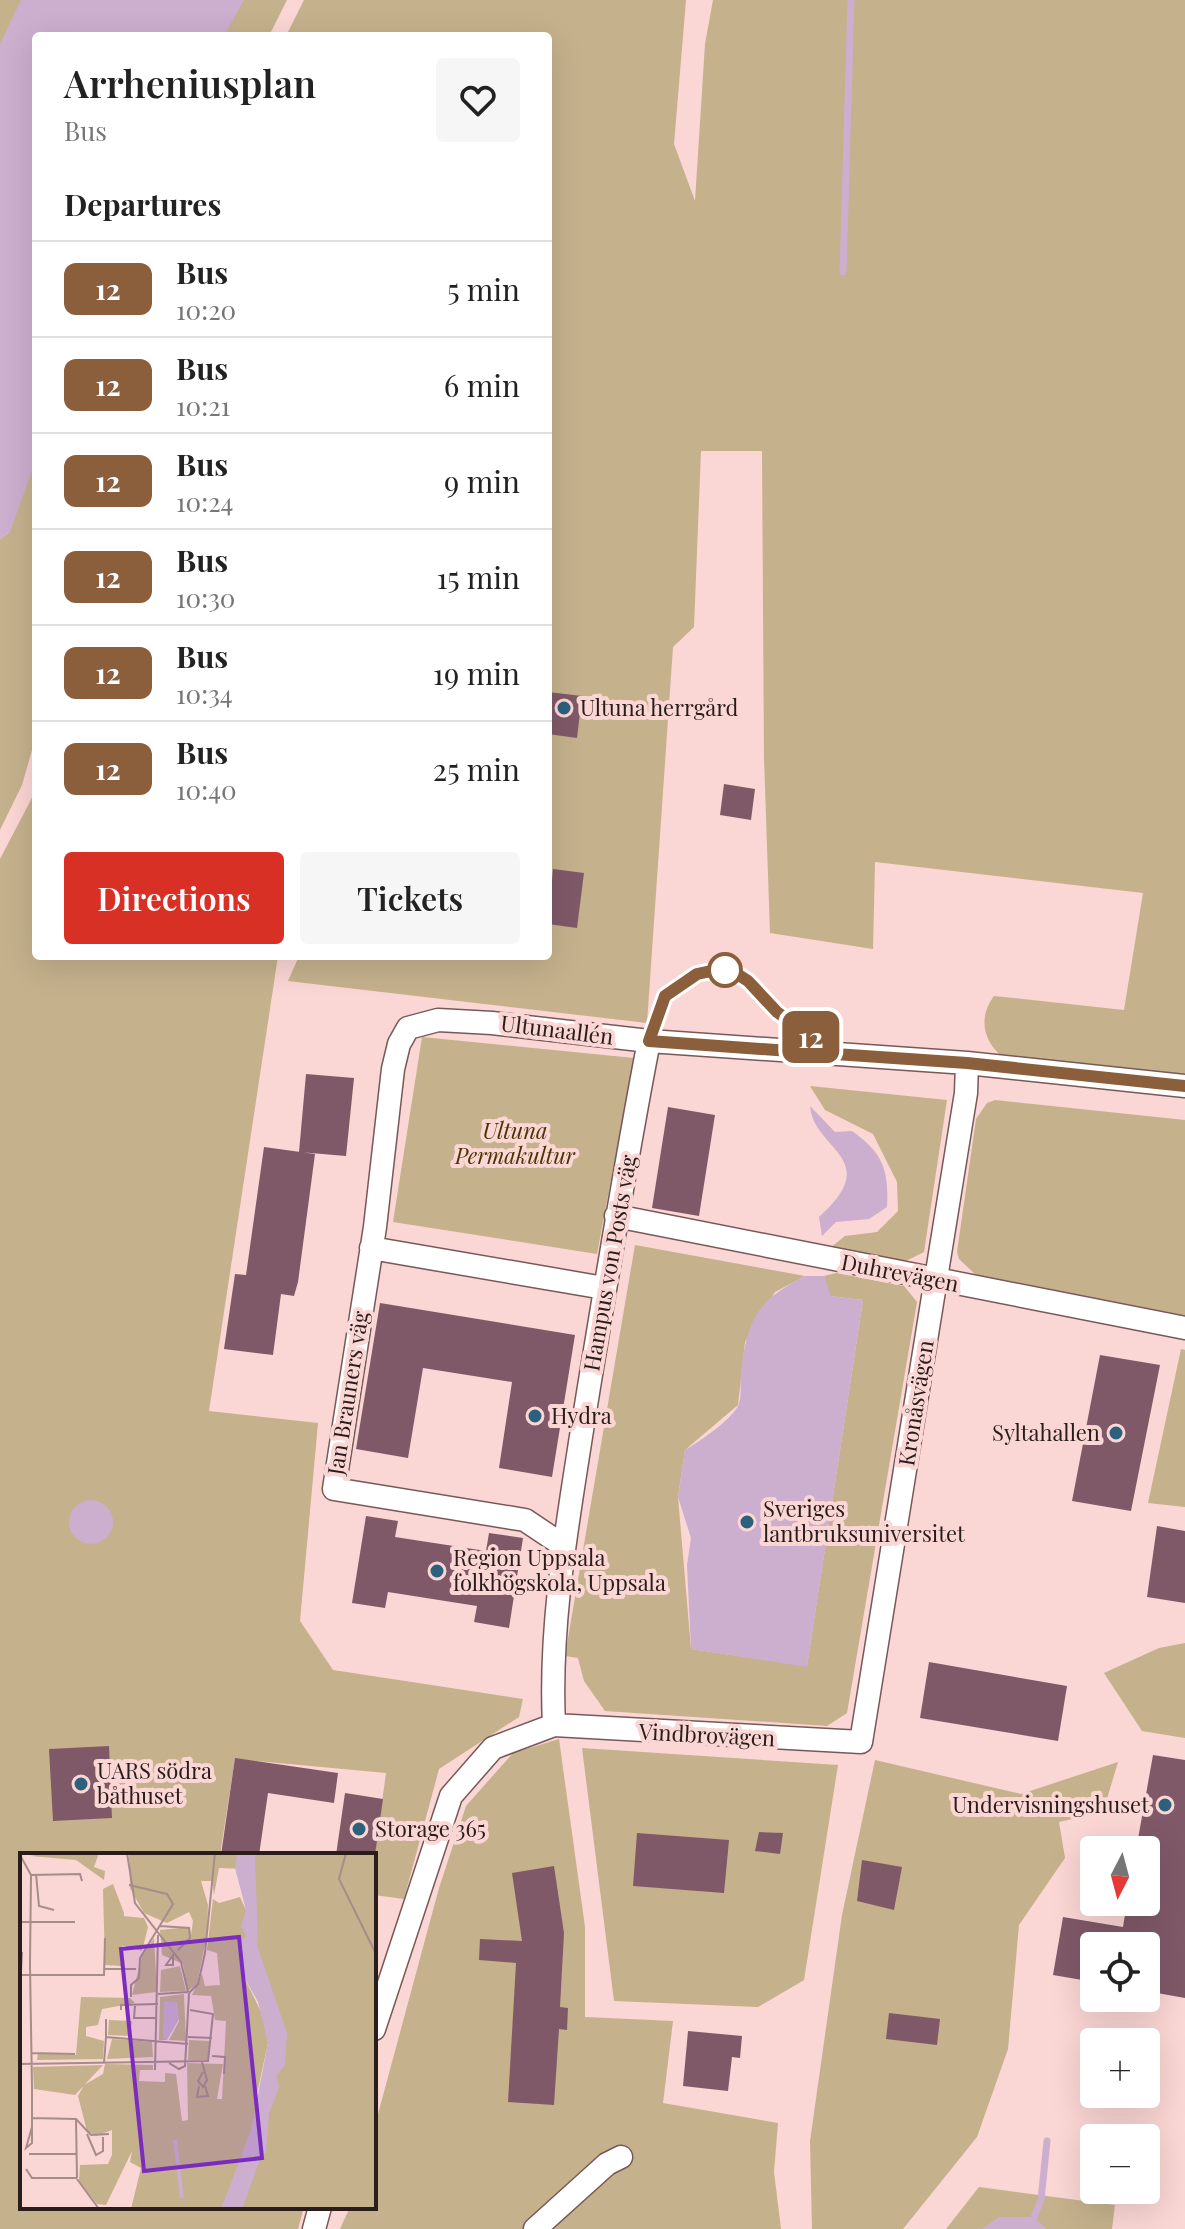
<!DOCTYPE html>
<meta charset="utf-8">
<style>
:root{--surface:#fff;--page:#f6f6f6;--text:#222;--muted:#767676;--line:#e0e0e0;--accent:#d93025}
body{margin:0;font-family:"Playfair Display",serif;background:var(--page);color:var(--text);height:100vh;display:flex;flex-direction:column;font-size:30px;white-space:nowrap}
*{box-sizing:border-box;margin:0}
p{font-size:26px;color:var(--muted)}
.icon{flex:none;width:44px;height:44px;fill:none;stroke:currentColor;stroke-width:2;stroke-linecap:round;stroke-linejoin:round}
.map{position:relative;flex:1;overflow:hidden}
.details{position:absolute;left:32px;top:32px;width:520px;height:928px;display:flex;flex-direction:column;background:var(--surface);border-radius:8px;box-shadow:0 8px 32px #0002}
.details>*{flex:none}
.badge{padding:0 16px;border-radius:12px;font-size:28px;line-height:52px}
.needle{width:52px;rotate:186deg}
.tools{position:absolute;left:1080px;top:1836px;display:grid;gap:16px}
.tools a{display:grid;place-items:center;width:80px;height:80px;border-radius:8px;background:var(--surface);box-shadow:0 8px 32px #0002;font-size:40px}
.map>.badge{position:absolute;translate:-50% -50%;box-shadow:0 0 0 4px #fff}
h2{padding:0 32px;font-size:30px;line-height:72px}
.round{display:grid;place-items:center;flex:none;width:84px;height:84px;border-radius:8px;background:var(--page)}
.head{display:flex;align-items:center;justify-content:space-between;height:136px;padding:0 32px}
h1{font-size:38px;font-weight:600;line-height:60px}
.button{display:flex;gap:16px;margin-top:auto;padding:16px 32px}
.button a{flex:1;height:92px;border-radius:8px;background:var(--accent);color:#fff;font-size:32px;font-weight:600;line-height:92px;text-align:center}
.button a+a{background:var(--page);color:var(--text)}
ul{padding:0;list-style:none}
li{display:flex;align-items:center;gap:24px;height:96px;padding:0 32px;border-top:2px solid var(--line)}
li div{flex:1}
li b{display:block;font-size:30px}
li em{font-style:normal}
li .badge{min-width:88px;font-weight:700;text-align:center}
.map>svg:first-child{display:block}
.green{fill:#c5b18c}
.water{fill:#ccaece}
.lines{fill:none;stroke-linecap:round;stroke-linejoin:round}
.stream{stroke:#ccaece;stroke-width:7}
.building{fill:#805968}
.minor-casing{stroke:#775957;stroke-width:25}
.minor{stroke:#fff;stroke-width:22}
.line-casing{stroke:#fff;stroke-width:18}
.line{stroke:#8b5e3c;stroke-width:12}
.poi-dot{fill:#2c607d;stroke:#fad6d4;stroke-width:3}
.stop-dot{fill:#fff;stroke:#8b5e3c;stroke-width:4}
.labels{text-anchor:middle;stroke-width:8;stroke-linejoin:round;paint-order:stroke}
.poi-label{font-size:22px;fill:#291d1c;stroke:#fad6d4;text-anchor:start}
.street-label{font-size:22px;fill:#291d1c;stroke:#fad6d4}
.park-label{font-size:22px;font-style:italic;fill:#4a3402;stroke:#fad6d4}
.inset-river{fill:none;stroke:#ccaece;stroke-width:4}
.inset-road{fill:none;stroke:#a68c8a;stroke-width:2}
.view{fill:#7b2cbf;fill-opacity:0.15;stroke:#7b2cbf;stroke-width:4}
.inset-edge{fill:none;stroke:#291d1c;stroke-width:4}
</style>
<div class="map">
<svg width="1185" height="2229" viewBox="0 0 1185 2229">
<rect width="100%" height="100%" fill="#fad6d4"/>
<path class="green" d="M0 0H287L269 36H36V736L22 785 0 830V539L10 532 0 464Z
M304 0H686L674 144 695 201 705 44 713 0H1185V1077L1008 1061C985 1046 976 1020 994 996L1124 1010 1143 893 875 862 873 949 770 933 764 758 762 451H701L694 627 673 647 647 1023 288 981 299 956H548V36H286Z
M36 790V956H278L209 1411 318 1423 300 1621 333 1670 523 1699 519 1717 439 1769 404 1899 374 1895V1860L386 1773 235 1759 220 1855H22V2207H304L298 2229H0V859Z
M422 1037 634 1058 597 1254 393 1222Z
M810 1086 947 1100 924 1252 904 1262 830 1248 845 1236 877 1232 898 1211 897 1182 873 1134 825 1110Z
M995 1100 1185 1120V1316L989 1279 975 1274 959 1259 957 1252 976 1119 987 1103Z
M635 1245 805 1276 775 1292 745 1342 738 1405 685 1450 678 1497 691 1649 807 1666 863 1300 830 1296 824 1276 836 1273 904 1286 917 1302 847 1713 827 1726 605 1711 584 1681 578 1658 565 1656Z
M1181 1349 1185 1350V1507L1148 1503Z
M1185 1643V1738L1142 1731 1104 1673 1159 1648Z
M559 1739 585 1927V2017L673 2021 663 2103 778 2123 774 2172 781 2229H340L350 2207H374V2129L439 1888 466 1806 513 1753Z
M582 1748 838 1765 804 1980 758 2007 614 2001Z
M875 1760 1021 1794 1118 1762 1103 1812 1059 1822 1065 1858 1019 1925 1008 2049 977 2137 903 2229H812L810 2141 842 1915Z
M979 2187 1115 2205 1112 2229H946Z"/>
<path class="water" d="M21 0H244L224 36H36V460L10 532 0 539V44Z
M810 1106 835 1132 852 1131C883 1153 889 1170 887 1207L869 1219 836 1222 822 1236 819 1217C885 1158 813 1150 810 1106Z
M805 1276H824L831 1296 863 1300 807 1667 691 1649 687 1565 691 1538 678 1497 685 1450C699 1442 731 1420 738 1406 742 1398 740 1383 741 1374 747 1320 756 1301 805 1276Z
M69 1522a22 22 0 1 1 44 0a22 22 0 1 1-44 0Z
M999 2217H1034L1046 2229H982Z"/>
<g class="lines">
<path class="stream" d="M843 272 851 0
M1034 2217 1041 2200 1047 2141"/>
</g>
<path class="building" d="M548 692 582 696 577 738 548 734Z
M724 784 755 789 751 820 720 815Z
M553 869 584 873 577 928 548 924Z
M306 1074 354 1078 346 1156 299 1152Z
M668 1107 715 1115 699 1216 652 1208Z
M264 1147 315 1154 298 1282 294 1296 281 1294 273 1355 224 1349 235 1274 246 1275Z
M380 1303 575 1335 552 1477 499 1468 512 1382 423 1368 408 1458 356 1449Z
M1100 1355 1160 1365 1131 1511 1072 1501Z
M366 1516 398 1521 395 1537 486 1551 489 1533 523 1538 509 1628 474 1622 477 1606 388 1592 385 1608 352 1603Z
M1157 1526 1185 1531V1603L1147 1597Z
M929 1662 1067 1686 1058 1741 920 1718Z
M109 1746 112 1818 53 1821 49 1749Z
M1153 1755 1185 1760V1998L1146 1991V1946H1094V1982L1053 1975 1063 1917 1123 1927 1127 1902H1146V1850H1136Z
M235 1758 338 1773 334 1803 268 1793 259 1855H221Z
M345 1793 383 1799 375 1855H336Z
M759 1832 783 1833 780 1854 755 1851Z
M637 1833 729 1840 724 1893 633 1886Z
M862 1860 902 1867 894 1910 857 1901Z
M554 1866 564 1933 560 2007 568 2008 567 2030 559 2029 554 2105 508 2102 516 1963 479 1960 480 1939 522 1941 512 1873Z
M889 2013 940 2019 937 2045 886 2039Z
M688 2031 742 2036 740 2058 732 2057 728 2091 683 2086Z"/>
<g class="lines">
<g class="minor-casing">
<path id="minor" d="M616 1216 1185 1328
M371 1248 604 1288
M564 1546 525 1520 334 1489 375 1227 393 1069 399 1044 408 1028 438 1020 492 1023 649 1041 967 1063 1185 1086
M554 1725C549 1626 567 1527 582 1430 603 1300 624 1170 649 1041
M374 2029 451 1796 493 1748 554 1725 861 1742 966 1093 967 1063
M314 2229 320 2207
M535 2229 607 2164 621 2157"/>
</g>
<use href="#minor" class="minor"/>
</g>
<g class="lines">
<g class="line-casing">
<path id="line" d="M804 1052 649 1041 665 996 697 974 721 969 734 972 748 981 777 1012 835 1054 967 1063 1185 1086"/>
</g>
<use href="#line" class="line"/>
</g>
<g class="poi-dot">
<circle cx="564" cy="708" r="8"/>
<circle cx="535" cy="1416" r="8"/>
<circle cx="1116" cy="1433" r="8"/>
<circle cx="747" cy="1522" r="8"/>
<circle cx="437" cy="1571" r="8"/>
<circle cx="81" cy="1784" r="8"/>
<circle cx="1165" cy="1805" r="8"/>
<circle cx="359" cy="1829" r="8"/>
</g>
<circle class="stop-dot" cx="725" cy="970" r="16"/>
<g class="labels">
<g class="poi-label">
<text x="580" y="716">Ultuna herrgård</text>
<text x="551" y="1424">Hydra</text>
<text x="1100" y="1441" text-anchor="end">Syltahallen</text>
<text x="763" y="1517">Sveriges<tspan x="763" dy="25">lantbruksuniversitet</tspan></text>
<text x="453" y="1566">Region Uppsala<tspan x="453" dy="25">folkhögskola, Uppsala</tspan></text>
<text x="97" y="1779">UARS södra<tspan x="97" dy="25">båthuset</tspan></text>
<text x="1149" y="1813" text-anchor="end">Undervisningshuset</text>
<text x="375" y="1837">Storage 365</text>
</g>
<g class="street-label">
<text transform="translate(557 1030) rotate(7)" y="8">Ultunaallén</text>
<text transform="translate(610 1263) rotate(-80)" y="8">Hampus von Posts väg</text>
<text transform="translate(900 1273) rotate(11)" y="8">Duhrevägen</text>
<text transform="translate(348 1393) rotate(-81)" y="8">Jan Brauners väg</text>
<text transform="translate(916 1403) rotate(-81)" y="8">Kronåsvägen</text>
<text transform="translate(707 1735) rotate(3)" y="8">Vindbrovägen</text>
</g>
<g class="park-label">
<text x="515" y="1139">Ultuna<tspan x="515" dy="25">Permakultur</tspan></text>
</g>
</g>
<g transform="translate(20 1853)">
<rect width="356" height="356" fill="#fad6d4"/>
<path d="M25 0H79L74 14 85 18 84 27 56 7 10 3ZM109 0H356V356H111L121 315 110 309 112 298 86 352 77 351 59 328 60 312 88 311 92 302V277L76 283 67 278 58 243 64 232 83 221 85 211 133 212V217H120L119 228 145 229V220L156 221 162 268 168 267 167 210 203 211 197 246H202L206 168 195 167 191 143 172 142 182 121 185 133 200 132 197 100 187 97 193 46 199 50 220 44 226 57 227 84 220 101 224 124 243 163 248 190 236 245 243 258 258 181 234 112 227 16 199 15 194 42 192 28H181L188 52 187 82 177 131 168 138 163 111 142 102 140 77 170 74 171 82 173 68 169 59 147 70 124 60 110 35ZM93 31 104 60 101 113 85 112 83 36ZM102 63 124 65 128 74 122 98 101 92ZM134 85 137 139 112 142 122 103ZM160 113 166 138 140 139 141 117ZM164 141 166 188 149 187 159 168 156 149 147 187H139L140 144ZM61 144 110 145 115 150 82 156 78 172 66 174V183L84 188 83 206 17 207 18 200 56 202ZM89 167 112 168 110 183 88 182ZM92 186 132 189 133 204 87 206ZM169 187 190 188 189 207H168ZM83 212 55 242 14 236 13 214Z" fill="#c5b18c"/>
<path d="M217 0H235L238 95 267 180 265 212 257 222 259 235 249 261 246 300 242 301 222 356H201L231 277 248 190 238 149 224 124 220 87 227 84 221 73 226 57 215 15ZM144 148 156 149 159 166 147 187 143 185Z" fill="#ccaece"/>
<path class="inset-river" d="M155 287 162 345"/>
<path class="inset-road" d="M107 0 115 50 161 109 168 139M326 0 319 26 356 101M0 2 11 22 10 112 12 234V290L6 295 12 274M16 21 19 53 34 57M11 22 60 21 62 28M109 32 147 41 153 51 120 105 119 125 111 132V144M0 69H55M140 73 169 75 170 85 158 97M153 103V112H146L154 101M84 116H116M0 122H84L85 85M0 139 2 99M169 140 178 131 185 100 195 0M138 141 168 139M115 153 114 165H136M101 157V152L138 151M86 166V184L168 191M168 184 192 185M11 200 55 201M192 203 205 204 204 221M182 209 187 227 183 234 178 228 183 219M84 210 86 184M149 210 159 216 165 213 169 140M0 211 188 208 193 161 170 157M135 217 138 82M179 233 177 244 188 243 185 233M12 265 56 266 71 282 89 281M56 266 57 325M67 281 76 302 83 298V284M9 301H56M6 316 12 325H57M57 326 79 356"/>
<path class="view" d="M219 84 242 305 124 318 101 96Z"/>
<rect width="356" height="356" class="inset-edge"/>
</g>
</svg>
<div class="tools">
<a><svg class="needle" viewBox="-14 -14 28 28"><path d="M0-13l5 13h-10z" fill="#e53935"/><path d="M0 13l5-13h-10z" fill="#767676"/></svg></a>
<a><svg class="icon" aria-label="locate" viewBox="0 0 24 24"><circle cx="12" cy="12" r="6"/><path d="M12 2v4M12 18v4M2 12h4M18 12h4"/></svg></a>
<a>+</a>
<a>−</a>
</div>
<b class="badge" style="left:811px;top:1037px;background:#8b5e3c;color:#fff">12</b>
<section class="details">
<div class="head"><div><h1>Arrheniusplan</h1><p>Bus</p></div><a class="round"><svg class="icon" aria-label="heart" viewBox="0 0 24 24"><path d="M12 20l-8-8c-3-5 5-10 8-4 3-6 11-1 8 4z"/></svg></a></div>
<h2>Departures</h2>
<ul>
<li><span class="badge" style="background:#8b5e3c;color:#fff">12</span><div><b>Bus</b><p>10:20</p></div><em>5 min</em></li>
<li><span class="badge" style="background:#8b5e3c;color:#fff">12</span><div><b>Bus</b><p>10:21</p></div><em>6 min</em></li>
<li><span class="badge" style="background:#8b5e3c;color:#fff">12</span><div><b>Bus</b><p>10:24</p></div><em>9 min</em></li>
<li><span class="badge" style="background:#8b5e3c;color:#fff">12</span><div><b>Bus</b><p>10:30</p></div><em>15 min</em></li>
<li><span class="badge" style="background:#8b5e3c;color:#fff">12</span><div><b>Bus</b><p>10:34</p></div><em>19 min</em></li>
<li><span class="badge" style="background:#8b5e3c;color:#fff">12</span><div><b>Bus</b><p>10:40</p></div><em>25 min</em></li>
</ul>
<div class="button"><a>Directions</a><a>Tickets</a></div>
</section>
</div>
